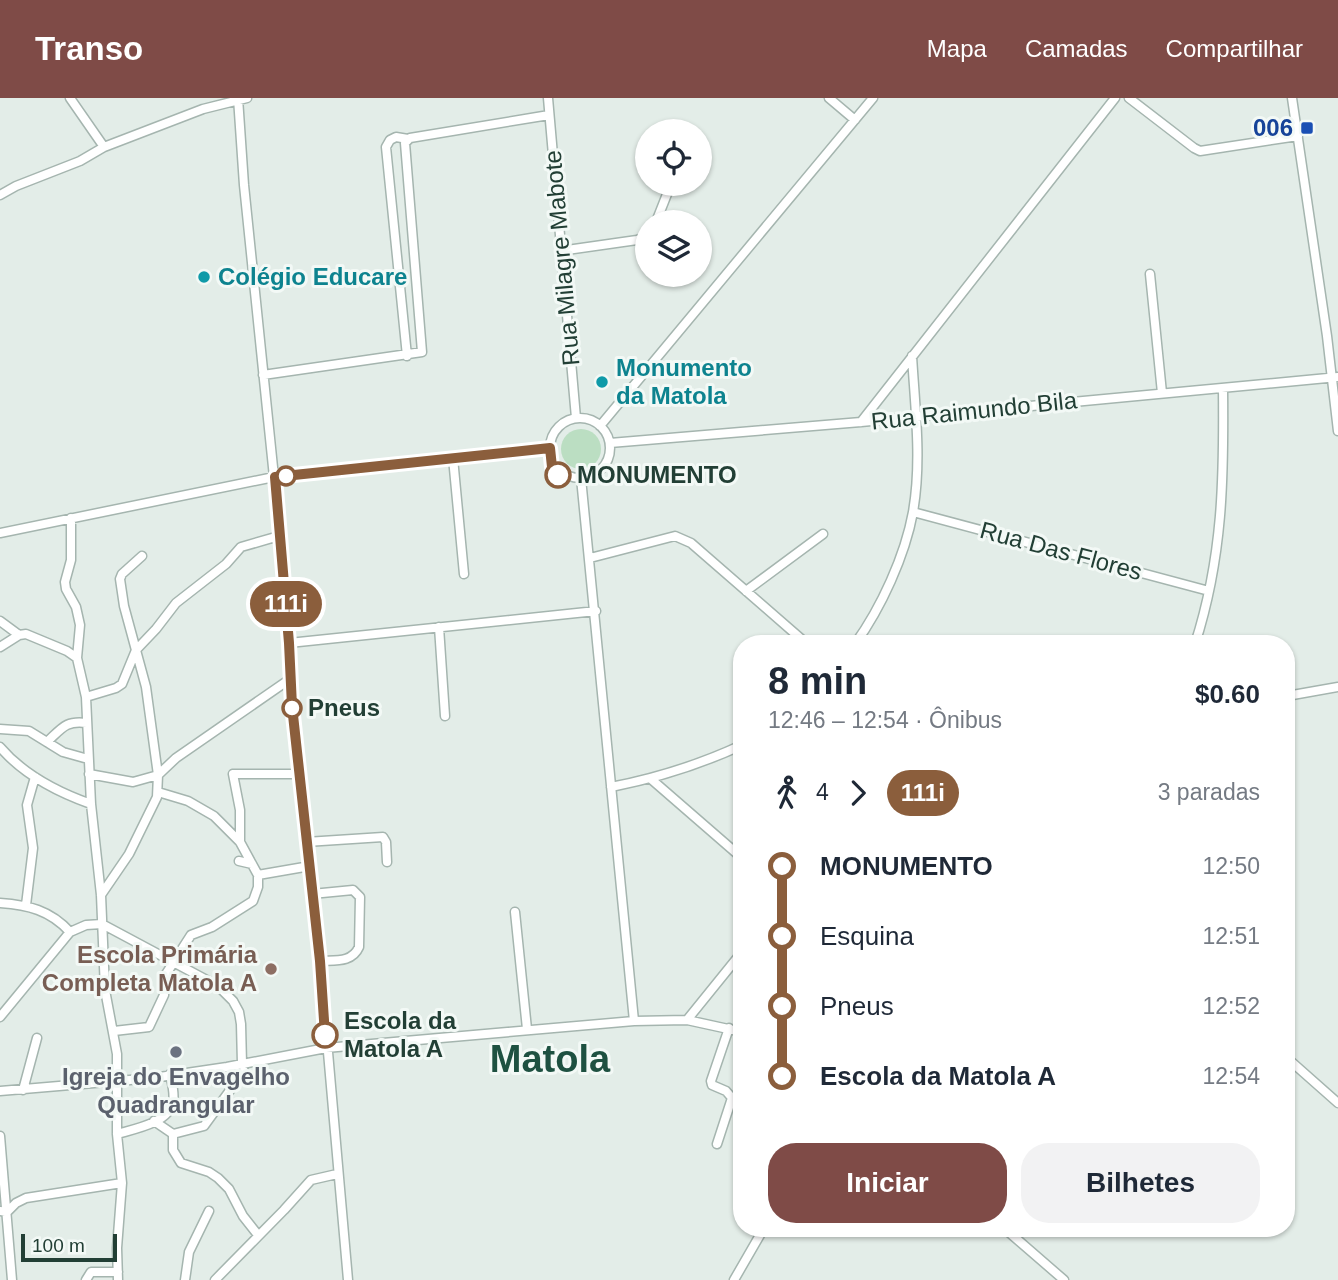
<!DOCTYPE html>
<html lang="pt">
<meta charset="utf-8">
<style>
:root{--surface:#fff;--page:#f2f2f3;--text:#1f2937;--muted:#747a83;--accent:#7f4b47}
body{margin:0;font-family:Arial,sans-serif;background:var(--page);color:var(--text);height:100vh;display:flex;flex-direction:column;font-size:26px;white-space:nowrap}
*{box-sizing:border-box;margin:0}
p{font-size:23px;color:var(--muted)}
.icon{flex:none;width:38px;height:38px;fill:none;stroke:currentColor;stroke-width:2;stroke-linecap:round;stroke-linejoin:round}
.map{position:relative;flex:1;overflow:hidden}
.sheet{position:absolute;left:733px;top:537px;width:562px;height:602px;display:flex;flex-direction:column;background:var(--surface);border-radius:28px;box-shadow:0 2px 5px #0004}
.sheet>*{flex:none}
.badge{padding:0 14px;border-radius:23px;font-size:24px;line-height:46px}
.controls{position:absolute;left:635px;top:21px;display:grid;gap:14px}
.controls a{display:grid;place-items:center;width:77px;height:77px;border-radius:50%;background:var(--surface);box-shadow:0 2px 5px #0004;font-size:35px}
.scale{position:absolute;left:21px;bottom:18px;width:96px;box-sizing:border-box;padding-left:7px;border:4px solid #223f35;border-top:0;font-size:19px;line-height:24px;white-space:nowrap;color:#223f35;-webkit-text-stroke:5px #f3f9f6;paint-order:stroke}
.map>.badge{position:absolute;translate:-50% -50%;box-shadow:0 0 0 4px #fff}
.legs{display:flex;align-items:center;gap:10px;height:77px;padding:0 35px;font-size:23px}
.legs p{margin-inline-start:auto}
.overview{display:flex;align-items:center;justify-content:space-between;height:119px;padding:0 35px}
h1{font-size:38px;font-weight:600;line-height:52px}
.cta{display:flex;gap:14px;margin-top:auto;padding:14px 35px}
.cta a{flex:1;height:80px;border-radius:28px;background:var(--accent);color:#fff;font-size:28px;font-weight:600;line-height:80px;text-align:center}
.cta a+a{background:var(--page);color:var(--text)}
ul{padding:0 35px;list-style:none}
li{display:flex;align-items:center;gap:24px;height:70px;font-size:26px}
li i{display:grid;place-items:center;width:10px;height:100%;margin:0 9px;background:currentColor}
li i::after{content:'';width:18px;height:18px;margin:-9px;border:5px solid;border-radius:50%;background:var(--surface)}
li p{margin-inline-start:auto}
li:first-child i{background:linear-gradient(#0000 50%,currentColor 0)}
li:last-child i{background:linear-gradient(currentColor 50%,#0000 0)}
header{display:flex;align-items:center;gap:42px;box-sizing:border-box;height:98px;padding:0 35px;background:var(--accent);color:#fff}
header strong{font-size:33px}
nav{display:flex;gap:38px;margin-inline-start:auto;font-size:24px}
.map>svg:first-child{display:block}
.green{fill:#bbdec2}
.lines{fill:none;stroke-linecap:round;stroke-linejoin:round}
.minor-casing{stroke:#a5b5af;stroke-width:11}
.minor{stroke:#fff;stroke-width:8}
.line-1-casing{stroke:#fff;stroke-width:16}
.line-1{stroke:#8b5e3c;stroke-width:10}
.transit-dot{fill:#1a4fb4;stroke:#f3f9f6;stroke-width:2.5}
.culture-dot{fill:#0f9aa8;stroke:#f3f9f6;stroke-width:2.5}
.stop-1-dot{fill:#fff;stroke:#8b5e3c;stroke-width:3.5}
.education-dot{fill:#8d6e63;stroke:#f3f9f6;stroke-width:2.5}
.worship-dot{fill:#6b7280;stroke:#f3f9f6;stroke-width:2.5}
.labels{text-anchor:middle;stroke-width:6;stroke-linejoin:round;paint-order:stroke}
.transit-label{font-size:24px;font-weight:bold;fill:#164399;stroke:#f3f9f6;text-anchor:end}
.street-label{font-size:24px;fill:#223f35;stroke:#f3f9f6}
.culture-label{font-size:24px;font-weight:bold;fill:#0d838f;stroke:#f3f9f6;text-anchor:start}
.stop-label{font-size:24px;font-weight:bold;fill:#223f35;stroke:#f3f9f6;text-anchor:start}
.education-label{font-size:24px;font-weight:bold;fill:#785e54;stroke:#f3f9f6;text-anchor:end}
.worship-label{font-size:24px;font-weight:bold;fill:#5b616d;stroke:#f3f9f6}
.town-label{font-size:38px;font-weight:bold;fill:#1e5141;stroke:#f3f9f6}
</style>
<header>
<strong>Transo</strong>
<nav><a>Mapa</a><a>Camadas</a><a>Compartilhar</a></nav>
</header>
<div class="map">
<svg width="1338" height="1182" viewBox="0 0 1338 1182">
<rect width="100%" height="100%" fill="#e3ede8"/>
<path class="green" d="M561 351a20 20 0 1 1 40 0a20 20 0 1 1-40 0Z"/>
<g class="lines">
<g class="minor-casing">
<path id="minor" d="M70 0 104 49
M238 0 244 87 274 379 289 545 292 608 320 863 348 1182
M548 0 576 320
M829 0 855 22
M1129 0 1194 50 1200 53 1298 38
M1292 0 1327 238 1338 333
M0 97 16 88 80 63 104 49 203 11 247 0
M656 124 671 86
M560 153 637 142 648 138
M1150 176 1162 295
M407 258 386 49 390 42 396 39 408 41
M263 277 422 254 405 45 410 40 549 17
M550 350a30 30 0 1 1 60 0a30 30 0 1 1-60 0Z
M861 324 1115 0
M600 328 873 0
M610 345 861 324 1338 279
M453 360 464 476
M581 380 634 923
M913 414 1209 493
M71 420V462L65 484 66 491 76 509 80 527 77 560
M0 435 274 379 550 350
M590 460 675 438 691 445 807 546
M746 493 823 436
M0 523 19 537 26 536 67 553 77 560 86 599 91 706 101 797 105 892 117 956V1036L122 1085 117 1150 118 1182
M439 529 445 618
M289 545 596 513
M855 546C881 510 905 458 913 414 922 363 915 309 912 258
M1195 546C1223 459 1224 380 1223 290
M0 549 19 537
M1287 598 1338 589
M86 599 116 590 122 586 136 552 156 531 176 505 226 466 241 449 279 438
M0 631 29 633 63 654 88 661
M47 644C62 630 66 622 87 625
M0 649C23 676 57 694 91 706
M89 676 133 684 158 677 176 660 290 581
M651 681 742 760
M611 689C657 680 699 667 742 647
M240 744V712L233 676H300
M306 744 383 739 386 744 387 764
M239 763 252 766
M258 777 310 768
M312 796 353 792 360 799 359 849C352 865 335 862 320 863
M101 797 129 756 157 699 158 677 146 589 124 508 120 481 122 476 142 458
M0 805C28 807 50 812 70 834
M26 807 33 750 27 707 35 679
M515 814 527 931
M0 919 70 834 86 827 102 826 218 888 233 903 239 914 241 926 242 966
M687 922 742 854
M114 933 149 929 164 897 166 876 191 837 212 829 253 803 258 789V777L240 744 214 718 188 703 158 694
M1286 959 1338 1005
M23 992 37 940
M0 993 153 980 227 969 326 950 634 923 687 922 742 934
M154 1023 173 1036V1052L181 1065 209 1074 218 1080 229 1091 243 1118 258 1137
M117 1036C134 1031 169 1025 173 1004 175 996 172 985 170 976
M173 1036 204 1028 244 973
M0 1038 12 1182
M717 1046 732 1000 726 993 712 987 711 983 729 930
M0 1113 7 1114 16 1105 26 1100 122 1085
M1004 1130 1064 1182
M86 1182 91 1174H118
M185 1182 189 1154 209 1113
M215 1182 284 1112 311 1082 337 1076
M734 1182 764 1130"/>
</g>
<use href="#minor" class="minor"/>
</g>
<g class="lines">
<g class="line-1-casing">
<path id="line-1" d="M325 937 320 863 292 608 289 545 275 379 550 350 552 369 558 377"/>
</g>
<use href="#line-1" class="line-1"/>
</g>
<rect class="transit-dot" x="1300" y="23" width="14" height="14" rx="3.5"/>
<g class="culture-dot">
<circle cx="204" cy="179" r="7"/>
<circle cx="602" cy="284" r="7"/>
</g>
<g class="stop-1-dot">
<circle cx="558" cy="377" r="12"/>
<circle cx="286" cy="378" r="9"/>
<circle cx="292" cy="610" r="9"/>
<circle cx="325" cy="937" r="12"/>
</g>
<circle class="education-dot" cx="271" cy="871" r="7"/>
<circle class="worship-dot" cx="176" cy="954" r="7"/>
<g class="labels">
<g class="transit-label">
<text x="1293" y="38">006</text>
</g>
<g class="street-label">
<text transform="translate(562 160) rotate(-95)" y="8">Rua Milagre Mabote</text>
<text transform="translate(974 313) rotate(-6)" y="8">Rua Raimundo Bila</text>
<text transform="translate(1061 453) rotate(15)" y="8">Rua Das Flores</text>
</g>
<g class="culture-label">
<text x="218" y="187">Colégio Educare</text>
<text x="616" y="278">Monumento<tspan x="616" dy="28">da Matola</tspan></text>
</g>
<g class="stop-label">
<text x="577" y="385">MONUMENTO</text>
<text x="308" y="618">Pneus</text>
<text x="344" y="931">Escola da<tspan x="344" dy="28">Matola A</tspan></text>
</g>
<g class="education-label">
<text x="257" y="865">Escola Primária<tspan x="257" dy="28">Completa Matola A</tspan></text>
</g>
<g class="worship-label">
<text x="176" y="987">Igreja do Envagelho<tspan x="176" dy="28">Quadrangular</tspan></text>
</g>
<g class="town-label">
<text x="550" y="974">Matola</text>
</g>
</g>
</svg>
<div class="controls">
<a><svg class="icon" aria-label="locate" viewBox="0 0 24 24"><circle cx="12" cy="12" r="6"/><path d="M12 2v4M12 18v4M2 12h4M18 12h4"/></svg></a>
<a><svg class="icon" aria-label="layers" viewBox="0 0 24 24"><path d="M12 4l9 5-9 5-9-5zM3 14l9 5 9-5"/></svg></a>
</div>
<div class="scale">100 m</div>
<b class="badge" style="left:286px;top:506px;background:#8b5e3c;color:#fff">111i</b>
<section class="sheet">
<div class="overview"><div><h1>8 min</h1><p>12:46 – 12:54 · Ônibus</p></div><b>$0.60</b></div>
<div class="legs"><svg class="icon" aria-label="walk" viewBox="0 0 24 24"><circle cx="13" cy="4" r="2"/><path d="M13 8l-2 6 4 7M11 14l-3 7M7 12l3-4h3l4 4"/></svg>4<svg class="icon" aria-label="forward" viewBox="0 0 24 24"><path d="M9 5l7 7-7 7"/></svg><b class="badge" style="background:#8b5e3c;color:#fff">111i</b><p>3 paradas</p></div>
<ul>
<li><i style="color:#8b5e3c"></i><b>MONUMENTO</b><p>12:50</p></li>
<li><i style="color:#8b5e3c"></i><span>Esquina</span><p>12:51</p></li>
<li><i style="color:#8b5e3c"></i><span>Pneus</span><p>12:52</p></li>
<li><i style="color:#8b5e3c"></i><b>Escola da Matola A</b><p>12:54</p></li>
</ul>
<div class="cta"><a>Iniciar</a><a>Bilhetes</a></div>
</section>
</div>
